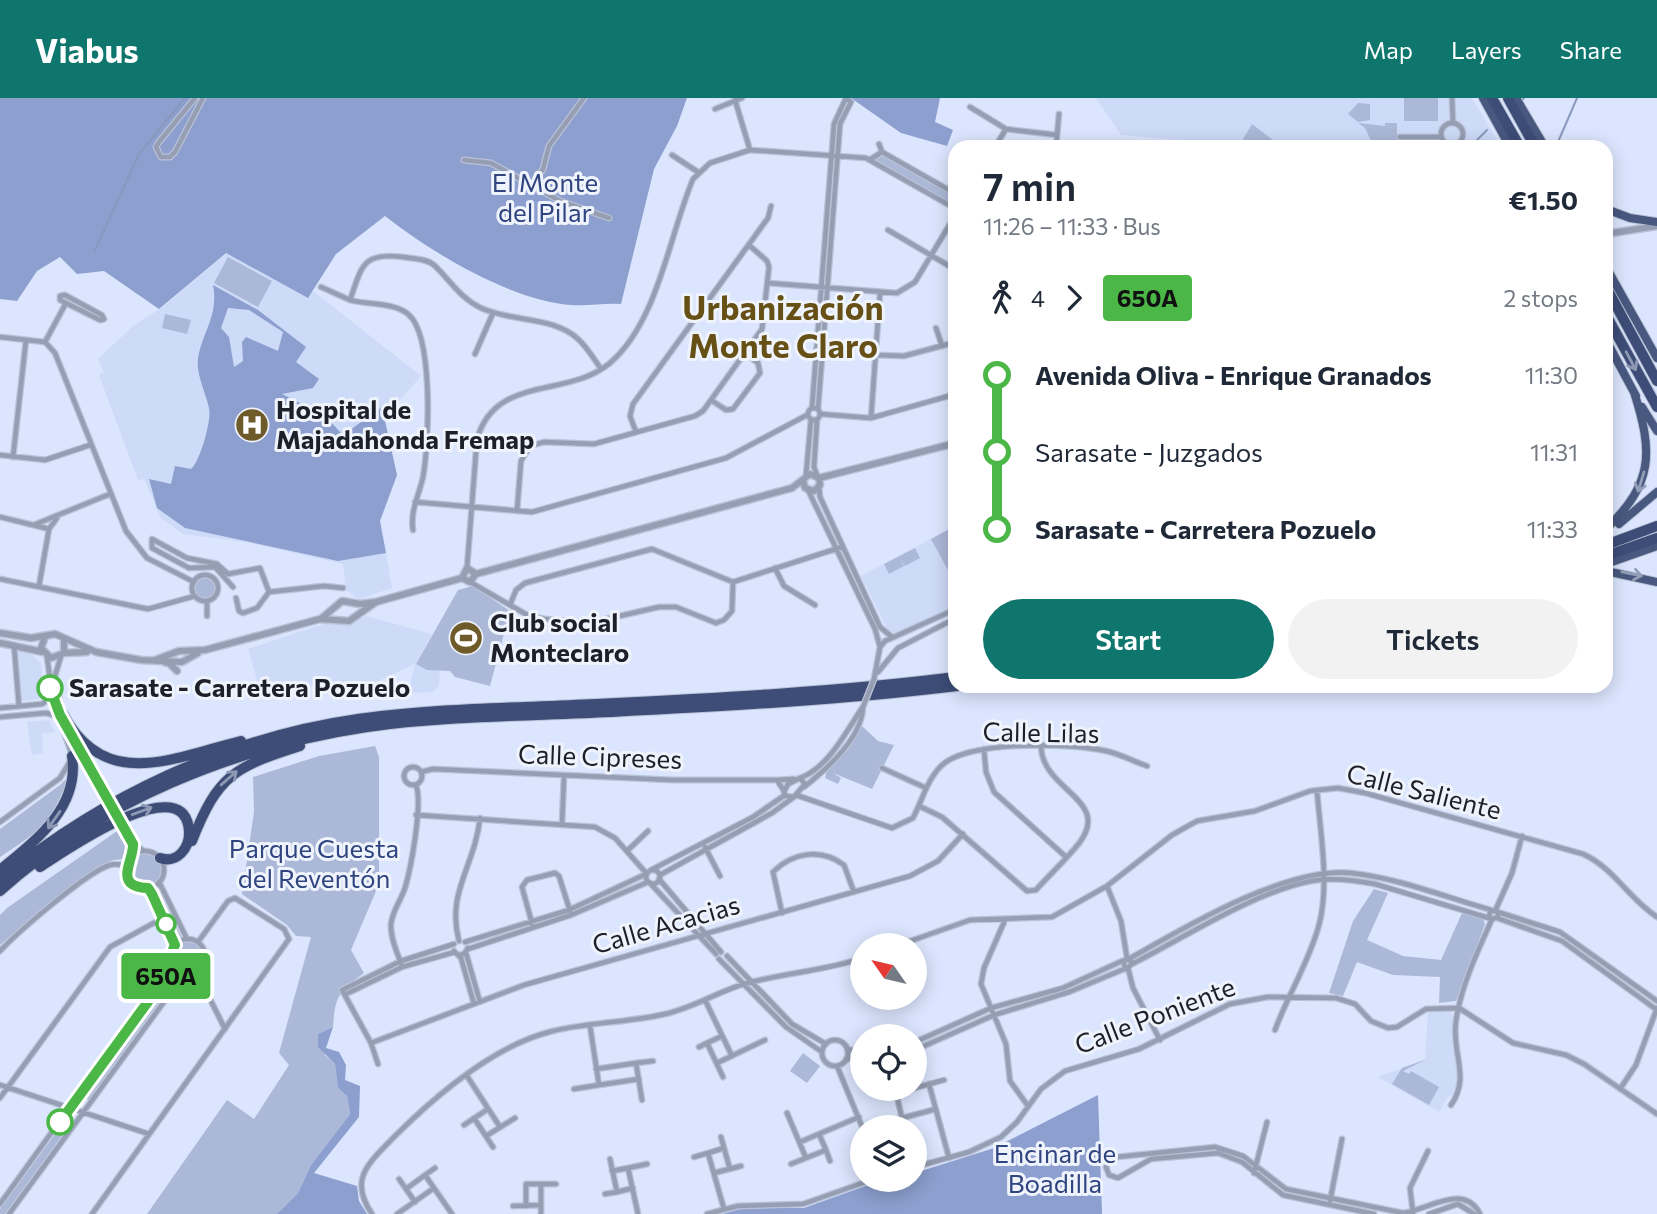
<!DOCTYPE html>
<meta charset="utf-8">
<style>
:root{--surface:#fff;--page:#f2f2f3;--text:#1f2937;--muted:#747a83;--accent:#0f766e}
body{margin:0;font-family:Commissioner,sans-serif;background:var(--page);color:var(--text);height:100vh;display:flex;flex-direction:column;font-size:26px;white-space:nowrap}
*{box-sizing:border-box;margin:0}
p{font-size:23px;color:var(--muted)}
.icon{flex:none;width:38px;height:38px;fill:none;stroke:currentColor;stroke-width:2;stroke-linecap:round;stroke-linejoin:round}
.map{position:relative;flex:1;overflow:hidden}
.drawer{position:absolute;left:948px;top:42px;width:665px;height:553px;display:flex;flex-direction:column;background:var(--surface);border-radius:21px;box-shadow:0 4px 18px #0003}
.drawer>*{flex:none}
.badge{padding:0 14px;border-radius:5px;font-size:24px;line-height:46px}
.needle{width:46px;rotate:304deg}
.controls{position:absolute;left:850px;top:835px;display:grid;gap:14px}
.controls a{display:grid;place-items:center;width:77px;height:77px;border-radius:50%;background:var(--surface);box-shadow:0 4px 18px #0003;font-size:35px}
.map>.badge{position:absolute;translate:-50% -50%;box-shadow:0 0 0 4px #fff}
.legs{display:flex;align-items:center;gap:10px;height:77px;padding:0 35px;font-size:23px}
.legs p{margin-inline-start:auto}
.headline{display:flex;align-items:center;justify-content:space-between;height:119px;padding:0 35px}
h1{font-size:38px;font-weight:600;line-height:52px}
.primary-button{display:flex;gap:14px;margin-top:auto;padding:14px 35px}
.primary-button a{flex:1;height:80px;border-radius:42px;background:var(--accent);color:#fff;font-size:28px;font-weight:600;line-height:80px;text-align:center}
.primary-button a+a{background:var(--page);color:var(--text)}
ul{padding:0 35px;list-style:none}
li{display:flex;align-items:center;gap:24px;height:77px;font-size:26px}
li i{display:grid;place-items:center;width:10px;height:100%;margin:0 9px;background:currentColor}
li i::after{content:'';width:18px;height:18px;margin:-9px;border:5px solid;border-radius:50%;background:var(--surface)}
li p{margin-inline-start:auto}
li:first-child i{background:linear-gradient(#0000 50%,currentColor 0)}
li:last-child i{background:linear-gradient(currentColor 50%,#0000 0)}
header{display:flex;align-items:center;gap:42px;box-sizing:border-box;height:98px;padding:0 35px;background:var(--accent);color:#fff}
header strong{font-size:33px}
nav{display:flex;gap:38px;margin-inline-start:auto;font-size:24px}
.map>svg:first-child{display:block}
.built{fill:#cddaf8}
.green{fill:#abb8d7}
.forest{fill:#8c9fce;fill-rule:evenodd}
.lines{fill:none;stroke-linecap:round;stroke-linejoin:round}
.stream{stroke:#8998bd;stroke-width:2}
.minor-casing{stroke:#b9c2d7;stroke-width:7}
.tertiary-casing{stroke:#b9c2d7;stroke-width:9}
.trunk-casing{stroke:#b9c2d7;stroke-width:10}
.motorway-casing{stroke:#b9c2d7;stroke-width:12}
.minor{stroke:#959eb3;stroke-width:4.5}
.tertiary{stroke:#959eb3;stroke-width:6}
.trunk{stroke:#48587f;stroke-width:8}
.motorway{stroke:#3d4d77;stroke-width:10}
.minor-bridge-casing{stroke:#b9c2d7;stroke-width:7;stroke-linecap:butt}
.minor-bridge{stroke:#959eb3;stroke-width:4.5}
.oneway{stroke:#8d98b3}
.oneway2{stroke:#939eb7}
.line-1-casing{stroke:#fff;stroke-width:16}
.line-1{stroke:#4ab747;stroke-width:10}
.stop-1-dot{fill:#fff;stroke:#4ab747;stroke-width:3.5}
.labels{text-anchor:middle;stroke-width:6;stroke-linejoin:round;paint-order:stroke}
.park-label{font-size:26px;fill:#304480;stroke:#eff3fc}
.poi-label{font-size:26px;font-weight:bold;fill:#1d2029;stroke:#eff3fc;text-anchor:start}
.stop-label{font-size:26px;font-weight:bold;fill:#1d2029;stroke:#eff3fc;text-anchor:start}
.street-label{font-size:26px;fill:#1d2029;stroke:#eff3fc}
.district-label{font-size:33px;font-weight:bold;fill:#665015;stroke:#eff3fc}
</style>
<header>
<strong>Viabus</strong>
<nav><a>Map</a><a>Layers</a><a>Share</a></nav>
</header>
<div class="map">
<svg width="1657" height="1116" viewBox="0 0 1657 1116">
<rect width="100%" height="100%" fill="#dbe5fd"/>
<path class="built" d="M1096 0H1472L1501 49H1261L1121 37Z
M226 155 309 198 313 193 421 278 383 321 397 377 380 423 392 490 359 501 346 492 343 466 246 444 183 436 161 420 144 381 138 382 99 277 104 274 98 261 133 228 163 209Z
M955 428V507L899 536 888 532 861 478Z
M366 518 432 536 416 565 427 572H440L439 588 433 594 408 595 415 566 357 593 282 584 258 585 248 551 333 523 346 527Z
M18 552 27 553 41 565 44 600 20 603Z
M49 622 55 634 42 636 43 655 32 657 27 624Z
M1436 913H1450L1453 917 1452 945 1458 978 1455 996 1448 999 1439 1014 1378 979 1425 962 1428 915Z"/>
<path class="green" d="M1404 0H1438V23H1404Z
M1358 5 1370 6V22L1358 24 1348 16Z
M1358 25 1385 28V25H1397V49H1374L1365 30Z
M1252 26 1278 46 1279 49H1261L1258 45 1244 44 1243 41Z
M878 57H884L955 99V108L874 61Z
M228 159 272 183 258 209 214 185Z
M165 216 191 222 187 236 162 230Z
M955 428 956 482 954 483 931 441Z
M915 450 920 460 905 468 900 460 904 468 889 476 884 466Z
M195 490a10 10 0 1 1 20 0a10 10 0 1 1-20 0Z
M473 488 510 513 490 588 455 579 450 573 427 572 416 566 458 492Z
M862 628 878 643 894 647 872 691 833 675 841 680 838 686 825 680 827 672Z
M375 648 379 659V786L351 852 364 875C339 893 335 898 333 929L318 936 325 957 335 966 338 990 347 998 350 1016 311 1067 298 1095 277 1116H147L227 1002 254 1021 289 967 279 955 311 839 296 838 287 827 242 796 254 714 253 679 319 658Z
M69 678C51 725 41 732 0 759V731L60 687Z
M120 731 130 752 126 761 113 762 105 766 50 804 0 847V817L7 810Z
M129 772a16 16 0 1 1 32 0a16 16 0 1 1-32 0Z
M157 789 182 840 177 842 152 792Z
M1374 791 1388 795 1367 842 1403 858 1441 862 1462 815 1483 821 1485 826 1456 903 1439 905 1440 879 1393 877 1357 864 1343 898 1329 895 1353 823Z
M173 858a15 15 0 1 1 30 0a15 15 0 1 1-30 0Z
M170 878 175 882 88 1002 83 998Z
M803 955 820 968 807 985 790 973Z
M1427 961 1403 973 1409 976 1411 973 1439 989 1429 1007 1392 986 1402 970Z
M64 1024 69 1028 5 1116H0V1111Z"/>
<path class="forest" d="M0 0H687L677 28 654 71 621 206C604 205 588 208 572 207 512 203 432 155 385 118L336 156 308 200 226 155 159 211 104 173 77 176 60 159 37 173 17 203 0 201Z
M851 0H940L935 24 953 32 947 48 901 35Z
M213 187 258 212 306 249 296 264 319 281 313 290 282 296 324 317 343 337 382 309 397 377 380 423 386 455 338 463 185 430 157 410 149 381 171 386 175 368 191 371C200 364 212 322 209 310 206 295 196 277 198 261 202 234 219 218 213 187ZM228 210 249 212 283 234 278 253 246 239 242 244 243 263 234 269 229 239 221 230Z
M333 929 326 950 339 954 346 967 345 982 360 988 359 1019 314 1075 357 1088 359 1103 367 1116H277L298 1095 311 1067 350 1016 347 998 338 990 335 966 318 949V936Z
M1098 997 1102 1116H722L744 1110H804L882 1082H915V1075L994 1050Z"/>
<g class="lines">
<path class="stream" d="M1522 2 1524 0
M1558 44 1577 0
M1470 49 1487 32
M95 152 139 56 185 0"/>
<g class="minor-casing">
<path id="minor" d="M195 0 159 44 156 49 161 59H170L175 54 203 0
M1452 0 1453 25
M735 2 750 52
M970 9 1006 31 1057 37
M715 11 742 0
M1441 36a11 11 0 1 1 22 0a11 11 0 1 1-22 0Z
M1400 39H1441
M879 46 882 54 956 96
M995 49 1006 31
M1056 49 1059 16
M672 57 698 74
M871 61 882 54
M464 62 491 65 560 103 609 120
M533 86 543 71 549 48 584 0
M888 132 956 172
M768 185 897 195 915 184 956 116
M321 189 350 202
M65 197 102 217 104 221 100 222 60 202V198Z
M936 230 942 248
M0 239 45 244 55 255 126 433 147 460 194 484
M45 244 66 205
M475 256 493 215
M876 257 904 258 956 244
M711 302 726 312 733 311 760 275 758 265 745 255
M808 316a6 6 0 1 1 12 0a6 6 0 1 1-12 0Z
M812 310 834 26 846 0
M818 311 840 26 851 4 846 0
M820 316 871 320 956 296
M871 320 880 195
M636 334 630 318 633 306 768 120 771 108
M0 357 45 362 90 347
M13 359 26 242
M806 377 811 321
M817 377 814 369 817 322
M819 389 820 399 880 529 892 539
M808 392 875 531 880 549
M415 404 532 414 726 360 807 317
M517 413 521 363 530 348 544 344 594 346 695 318 703 313 762 231 769 169 767 163 749 147
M0 419 49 431
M36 426 110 396
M413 432C410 413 419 397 423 379 429 346 434 237 408 216 393 204 367 207 350 202 362 168 362 154 403 159 413 161 426 160 434 167 450 182 460 200 481 210 511 224 553 218 578 241 587 249 594 261 601 271
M467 470 477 341C496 276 567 301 610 265 658 224 669 138 693 81L710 65 750 52 866 60 956 111
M775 470 784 488 815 507
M192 490a13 13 0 1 1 26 0a13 13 0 1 1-26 0Z
M0 481 148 511 195 498
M470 484 529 518 545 521 589 525 659 509H676L716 525 724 522 732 513 733 484
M39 488 49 431 57 420
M233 489 215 469 189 470 152 450V441L187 460 217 466 228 476 260 470 269 494 257 510 243 515 239 513 236 500
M269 494 324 488 343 490
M510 507 516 492 525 485 652 451 733 484 842 449
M207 518V503
M14 547 19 608
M61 558 55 578 62 614
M47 559 53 602
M878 574 898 550 956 520
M874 581 880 549 885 543 956 511
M53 602 72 657
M0 610 42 606 51 600
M0 619 46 615 57 618
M70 634 99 686
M984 651 986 674 994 694 1066 759
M404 678a9 9 0 1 1 18 0a9 9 0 1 1-18 0Z
M882 670 926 690
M421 674 433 671 672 682H777
M800 680C828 670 846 634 862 610
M800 680 805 686 794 699 786 698 784 694 788 686Z
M804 689C827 671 862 640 863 609
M784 693 777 682 794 681
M796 697 892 730 913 720C922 703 927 682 941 668 968 642 1070 645 1106 653 1120 656 1133 663 1147 668
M919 708 942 719 1027 793 1036 792C1050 776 1067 761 1080 744 1111 701 1043 693 1041 649
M416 717 595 729 615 740 647 776
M0 724 60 680 69 665
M562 727 564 678
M124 731 133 746 144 753
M705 749 720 778
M627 753 648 733
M126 772a19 19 0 1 1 38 0a19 19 0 1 1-38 0Z
M651 772 753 719 785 697
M646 779a7 7 0 1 1 14 0a7 7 0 1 1-14 0Z
M660 777 772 715 794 699
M659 781 721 854
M159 784 187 841
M650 785 716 856
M1107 788 1121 823 1127 860
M148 791 175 847
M1496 811 1512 775 1522 738
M1498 814 1560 834 1657 903
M782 815 773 774C793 754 821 750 844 767L854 794
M1497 820 1562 843 1657 912
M1005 822 984 870 981 886 1006 946 1010 983 1028 1008
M533 829 522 789 527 782 555 775 559 778 570 813
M171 858a17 17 0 1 1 34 0a17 17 0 1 1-34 0Z
M459 843C446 794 475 768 480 720
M465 844 569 812 646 776
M454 846 401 863 342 892 371 945 524 887 910 778 938 763 963 736
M899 847 970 822 1052 819 1107 788 1172 737 1197 723 1255 713 1310 693 1338 690 1365 695 1583 756C1614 770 1629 801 1657 819
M468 851 571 817 648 784
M0 853C18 834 88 773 110 767 116 765 121 767 127 768
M454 853 461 860 474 906
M466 855 480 904
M459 857 464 856 468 850
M727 858 792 926 826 946
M719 861 786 929 822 954
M1129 861C1187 828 1285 769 1351 775 1398 780 1445 799 1491 812
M1132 866C1184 840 1254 794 1311 783 1332 779 1354 782 1375 786L1492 821 1498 819V814L1491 812 1489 818
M402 869C398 855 390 841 391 826 392 814 401 802 405 790 411 770 423 706 416 687
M1128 870 1133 890 1160 942
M196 873 225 931
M346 896 402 869 455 854
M706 904 732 958
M590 928 599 987 639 981
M1275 932C1288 897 1309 864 1319 827 1330 785 1320 735 1317 692
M722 938 707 945 723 979
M822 955a13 13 0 1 1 26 0a13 13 0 1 1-26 0Z
M915 944 991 910 1063 890 1122 863
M371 945 378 966
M699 949 707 945
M847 951 863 954
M915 952 994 917 1069 894 1129 869 1132 865 1129 861 1123 863 1125 869
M846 961H863
M636 965 653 963
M717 965 765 942
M837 968 863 1031
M596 971 636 965 642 1002
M467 978 500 1029
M929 986 949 1060
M0 987 149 1036
M915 990 944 982
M574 991 599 987
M1620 991 1636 967 1657 910
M0 1000 110 849 163 820
M1451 1007C1471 979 1451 954 1456 923 1461 887 1478 853 1492 821
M787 1015 806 1060
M474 1020 493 1049
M902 1020 896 995 913 990
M891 1023 936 1011
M464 1027 488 1011
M486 1038 515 1020
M721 1039 724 1050
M800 1044 859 1019
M826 1052 830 1063
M694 1059 708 1055
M610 1061 617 1094 633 1090
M791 1066 826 1052 819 1036
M915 1069 969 1054 1001 1039 1017 1024 1041 991 1065 973 1139 951 1230 906 1268 899 1336 900 1355 906 1371 923 1388 930 1397 929 1426 911 1459 910 1513 945 1566 957 1584 966 1657 1016
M628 1070 647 1066
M612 1073 628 1070 638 1116
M714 1075 741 1068
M1254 1075 1267 1024
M425 1077 435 1070
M399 1081 406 1091
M541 1086H556
M434 1090 452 1116
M605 1096 617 1094
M1330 1103 1342 1041
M0 1106 173 866
M513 1108 541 1107
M526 1108V1086H541V1116
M724 1111 708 1055 724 1050 730 1071
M1413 1115 1410 1090 1428 1053
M9 1116 185 875
M92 1116 289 841 284 831 235 800 228 803 198 844
M372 1116C348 1081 369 1065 393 1040 434 999 492 949 549 934 587 924 627 925 665 916 693 910 717 894 744 886 783 875 824 873 863 860
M397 1116 434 1090 425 1077 406 1091 415 1104
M707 1116 738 1108 803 1106 871 1082
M1374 1116 1283 1097 1242 1064 1218 1055 1151 1061 1118 1080 1109 1077 1106 1069 1109 1063 1117 1059 1215 1049 1243 1058 1286 1091 1403 1115C1428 1112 1464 1084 1480 1116
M1429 1116 1458 1106 1474 1116"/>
</g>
<g class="tertiary-casing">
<path id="tertiary" d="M1606 136 1657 128
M819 380 956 345
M803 382 805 390 814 393 820 387 819 380
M476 476 792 390 810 376 819 380
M462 480 467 470 476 476
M462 480 470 484 476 476
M322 520 342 503 360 506 376 504 462 480
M0 535 31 540 55 536 96 554 141 562 182 564 198 555
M45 539 41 550 51 560 64 555V541
M0 545 43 554
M64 555 87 554
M155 562 179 553 205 552 320 521 349 523 376 504
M164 564 169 565 177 573"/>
</g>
<g class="trunk-casing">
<path id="trunk" d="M1483 0 1510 49
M1516 0 1545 49
M1606 111 1630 120 1657 124
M1606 169 1657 260
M1606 242 1636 298
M1642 309 1657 333
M1619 426 1657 394
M1606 431C1654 385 1653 354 1634 294
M1606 466 1657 448
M1606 473 1657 484"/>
</g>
<g class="motorway-casing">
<path id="motorway" d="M1492 0 1520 49
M1508 0 1535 49
M1606 189 1657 283
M1606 217 1657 309
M1606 447 1657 428
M1606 458 1657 440
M63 616C105 695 175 659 241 643
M192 743C218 677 234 669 300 648
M40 769C62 755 185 668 189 733 190 750 177 766 160 760
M0 772C35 743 80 710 72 658
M0 782C103 698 226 640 358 621 437 610 517 610 596 606 716 600 836 594 956 579
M0 793C101 703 234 649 367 629 446 618 529 618 609 614 725 608 842 602 957 588"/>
</g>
<use href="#minor" class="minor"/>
<use href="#tertiary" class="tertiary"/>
<use href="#trunk" class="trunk"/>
<use href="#motorway" class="motorway"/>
<g class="minor-bridge-casing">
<path id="minor-bridge" d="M863 609 874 581
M99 686 124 731"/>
</g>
<use href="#minor-bridge" class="minor-bridge"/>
</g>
<defs><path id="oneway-shaft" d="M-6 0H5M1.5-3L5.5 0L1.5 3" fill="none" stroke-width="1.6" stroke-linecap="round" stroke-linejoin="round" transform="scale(1.75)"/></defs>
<g class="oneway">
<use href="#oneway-shaft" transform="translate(1631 263) rotate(62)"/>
<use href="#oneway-shaft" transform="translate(229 680) rotate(-41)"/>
<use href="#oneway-shaft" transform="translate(142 713) rotate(-20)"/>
<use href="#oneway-shaft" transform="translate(54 722) rotate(125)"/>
</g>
<g class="oneway2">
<use href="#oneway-shaft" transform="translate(1641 384) rotate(107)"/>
<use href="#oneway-shaft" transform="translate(1632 476) rotate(11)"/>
</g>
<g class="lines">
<g class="line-1-casing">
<path id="line-1" d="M50 590 60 617 133 746C134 763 112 789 148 790L152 796 175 847C169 857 174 865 169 875L60 1024"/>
</g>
<use href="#line-1" class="line-1"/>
</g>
<defs>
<g id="hospital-disc" transform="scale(1.75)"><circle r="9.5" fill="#6f5b2a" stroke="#eff3fc"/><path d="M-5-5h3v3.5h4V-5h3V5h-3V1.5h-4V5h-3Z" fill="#fff"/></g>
<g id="stadium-disc" transform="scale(1.75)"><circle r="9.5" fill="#6f5b2a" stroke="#eff3fc"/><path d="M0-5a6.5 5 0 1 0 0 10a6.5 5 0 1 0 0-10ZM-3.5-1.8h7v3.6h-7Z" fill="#fff"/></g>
</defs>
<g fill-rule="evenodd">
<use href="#hospital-disc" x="252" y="327"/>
<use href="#stadium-disc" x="466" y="540"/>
</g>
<g class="stop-1-dot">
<circle cx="50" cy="590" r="12"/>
<circle cx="166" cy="826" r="9"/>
<circle cx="60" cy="1024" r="12"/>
</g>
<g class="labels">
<g class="park-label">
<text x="545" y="94">El Monte<tspan x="545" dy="30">del Pilar</tspan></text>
<text x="314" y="760">Parque Cuesta<tspan x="314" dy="30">del Reventón</tspan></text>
<text x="1055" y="1065">Encinar de<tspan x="1055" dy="30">Boadilla</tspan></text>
</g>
<g class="poi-label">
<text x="276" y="321">Hospital de<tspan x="276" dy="30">Majadahonda Fremap</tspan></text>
<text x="490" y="534">Club social<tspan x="490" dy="30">Monteclaro</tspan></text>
</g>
<g class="stop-label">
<text x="69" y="599">Sarasate - Carretera Pozuelo</text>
</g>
<g class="street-label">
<text transform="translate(1041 635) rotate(1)" y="9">Calle Lilas</text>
<text transform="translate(600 659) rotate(2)" y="9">Calle Cipreses</text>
<text transform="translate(1424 694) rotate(14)" y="9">Calle Saliente</text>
<text transform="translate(666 827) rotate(-16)" y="9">Calle Acacias</text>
<text transform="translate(1155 918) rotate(-21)" y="9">Calle Poniente</text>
</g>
<g class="district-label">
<text x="783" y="222">Urbanización<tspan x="783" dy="38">Monte Claro</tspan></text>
</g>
</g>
</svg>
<div class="controls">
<a><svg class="needle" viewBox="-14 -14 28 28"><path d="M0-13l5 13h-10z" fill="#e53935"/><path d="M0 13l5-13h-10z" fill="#747a83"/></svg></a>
<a><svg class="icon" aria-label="locate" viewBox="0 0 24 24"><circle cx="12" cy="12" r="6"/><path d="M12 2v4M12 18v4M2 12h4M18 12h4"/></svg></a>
<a><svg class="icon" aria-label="layers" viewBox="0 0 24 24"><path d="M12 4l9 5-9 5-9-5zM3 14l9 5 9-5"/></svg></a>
</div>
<b class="badge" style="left:166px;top:878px;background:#4ab747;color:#111">650A</b>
<section class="drawer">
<div class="headline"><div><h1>7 min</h1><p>11:26 – 11:33 · Bus</p></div><b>€1.50</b></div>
<div class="legs"><svg class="icon" aria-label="walk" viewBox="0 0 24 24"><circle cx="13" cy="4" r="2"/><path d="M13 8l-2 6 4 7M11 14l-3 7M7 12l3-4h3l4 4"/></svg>4<svg class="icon" aria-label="forward" viewBox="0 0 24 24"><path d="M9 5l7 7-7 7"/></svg><b class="badge" style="background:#4ab747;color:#111">650A</b><p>2 stops</p></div>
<ul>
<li><i style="color:#4ab747"></i><b>Avenida Oliva - Enrique Granados</b><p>11:30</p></li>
<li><i style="color:#4ab747"></i><span>Sarasate - Juzgados</span><p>11:31</p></li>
<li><i style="color:#4ab747"></i><b>Sarasate - Carretera Pozuelo</b><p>11:33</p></li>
</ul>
<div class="primary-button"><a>Start</a><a>Tickets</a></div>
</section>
</div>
